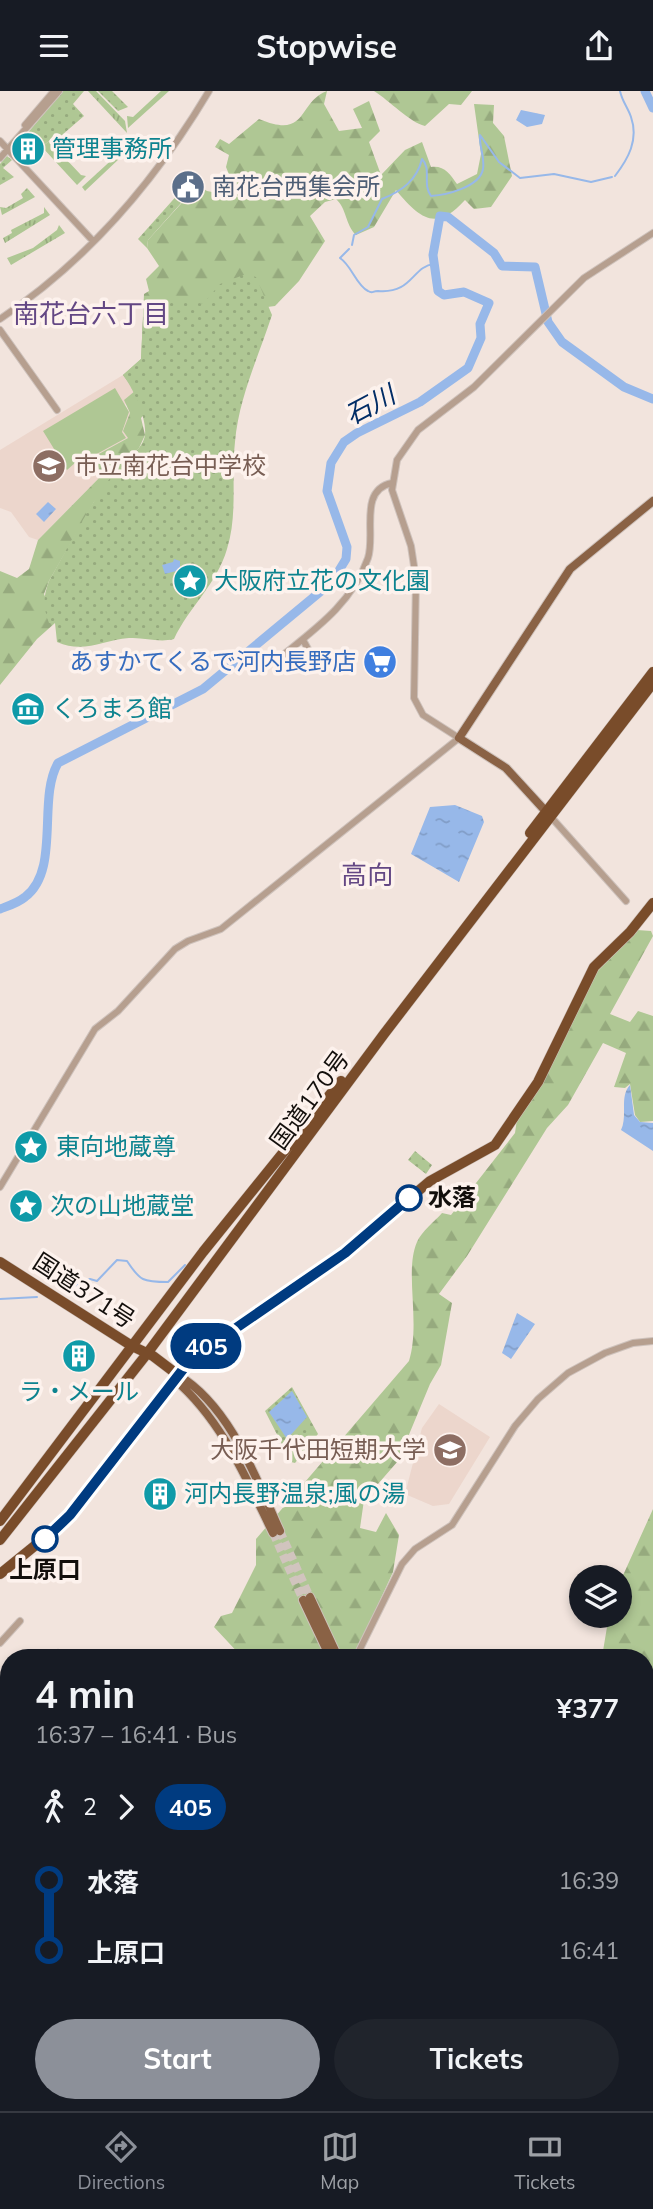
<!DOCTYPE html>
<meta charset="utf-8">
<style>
:root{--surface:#171b24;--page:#20242c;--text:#f1f3f6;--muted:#9ea1a6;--line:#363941;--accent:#8c9099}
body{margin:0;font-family:Mulish,"Noto Sans JP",sans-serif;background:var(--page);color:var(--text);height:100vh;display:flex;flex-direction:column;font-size:26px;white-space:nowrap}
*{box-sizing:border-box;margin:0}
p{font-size:23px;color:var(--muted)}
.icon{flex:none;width:38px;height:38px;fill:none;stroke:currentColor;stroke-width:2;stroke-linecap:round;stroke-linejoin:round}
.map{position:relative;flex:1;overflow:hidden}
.sheet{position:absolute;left:0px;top:1558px;width:654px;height:464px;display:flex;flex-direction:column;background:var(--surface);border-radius:28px 28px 0 0;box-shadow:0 4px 10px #0003}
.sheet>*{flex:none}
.badge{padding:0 14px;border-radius:23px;font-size:24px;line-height:46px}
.fabs{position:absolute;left:569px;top:1474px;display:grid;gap:14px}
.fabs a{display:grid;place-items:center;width:63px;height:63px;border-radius:50%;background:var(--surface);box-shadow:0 4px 10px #0003;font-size:35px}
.map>.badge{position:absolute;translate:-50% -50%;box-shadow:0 0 0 4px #fff}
.legs{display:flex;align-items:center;gap:10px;height:77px;padding:0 35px;font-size:23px}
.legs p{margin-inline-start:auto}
.overview{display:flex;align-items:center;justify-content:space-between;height:119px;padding:0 35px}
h1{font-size:38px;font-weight:700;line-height:52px}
.cta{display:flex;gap:14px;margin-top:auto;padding:14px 35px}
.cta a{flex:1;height:80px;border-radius:42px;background:var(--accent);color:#fff;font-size:28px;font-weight:700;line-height:80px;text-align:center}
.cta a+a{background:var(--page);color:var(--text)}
ul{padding:0 35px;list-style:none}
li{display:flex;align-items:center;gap:24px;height:70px;font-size:26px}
li i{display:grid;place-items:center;width:10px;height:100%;margin:0 9px;background:currentColor}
li i::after{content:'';width:18px;height:18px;margin:-9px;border:5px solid;border-radius:50%;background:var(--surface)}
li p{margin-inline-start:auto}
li:first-child i{background:linear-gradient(#0000 50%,currentColor 0)}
li:last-child i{background:linear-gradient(currentColor 50%,#0000 0)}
header{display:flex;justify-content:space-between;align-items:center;height:91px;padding:0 35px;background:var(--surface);font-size:32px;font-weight:700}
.tabs{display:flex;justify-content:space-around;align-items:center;height:98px;border-top:2px solid var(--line);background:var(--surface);font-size:19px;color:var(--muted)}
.tabs a{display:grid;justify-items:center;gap:4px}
.tabs .selected{color:var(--accent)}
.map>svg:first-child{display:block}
.built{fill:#ecd6cc}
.grass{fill:url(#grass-tufts)}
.forest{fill:url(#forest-firs)}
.park{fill:url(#park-dots)}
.pitch{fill:#afc794}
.water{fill:url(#water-ripples)}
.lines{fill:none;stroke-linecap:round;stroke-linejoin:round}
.stream{stroke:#97b8e9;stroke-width:2}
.river{stroke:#97b8e9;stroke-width:9}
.major-tunnel{stroke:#d1c4be;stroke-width:8;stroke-dasharray:8 4;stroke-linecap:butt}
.minor-casing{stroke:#cec2bc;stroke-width:8}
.major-casing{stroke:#cec2bc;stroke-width:10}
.highway-casing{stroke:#cec2bc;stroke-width:11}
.minor{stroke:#b69f8f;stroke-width:6}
.major{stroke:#8a6245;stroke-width:8}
.highway{stroke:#794c2a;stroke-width:10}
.line-1-casing{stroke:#fff;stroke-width:16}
.line-1{stroke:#003b80;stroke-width:10}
.stop-1-dot{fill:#fff;stroke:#003b80;stroke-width:3.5}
.labels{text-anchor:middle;stroke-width:7;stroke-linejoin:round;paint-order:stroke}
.culture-label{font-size:24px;fill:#0d838f;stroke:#fdf2ed;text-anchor:start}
.service-label{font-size:24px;fill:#4e5e75;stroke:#fdf2ed;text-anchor:start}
.education-label{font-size:24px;fill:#785e54;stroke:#fdf2ed;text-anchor:start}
.shop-label{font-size:24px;fill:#366cbe;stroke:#fdf2ed;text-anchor:end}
.street-label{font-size:24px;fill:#130f0c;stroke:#fdf2ed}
.stop-label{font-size:24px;font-weight:bold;fill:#130f0c;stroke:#fdf2ed;text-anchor:start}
.neighbourhood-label{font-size:26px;fill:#634784;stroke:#fdf2ed}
.water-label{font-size:26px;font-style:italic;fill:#022d66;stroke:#fdf2ed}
</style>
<header><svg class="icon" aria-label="menu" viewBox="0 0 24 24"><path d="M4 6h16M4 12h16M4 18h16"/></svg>Stopwise<svg class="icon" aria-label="share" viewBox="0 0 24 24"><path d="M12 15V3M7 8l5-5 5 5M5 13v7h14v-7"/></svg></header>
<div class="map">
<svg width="653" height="2020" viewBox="0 0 653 2020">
<defs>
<pattern id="grass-tufts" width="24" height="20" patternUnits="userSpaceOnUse" patternTransform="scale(1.75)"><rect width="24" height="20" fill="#afc794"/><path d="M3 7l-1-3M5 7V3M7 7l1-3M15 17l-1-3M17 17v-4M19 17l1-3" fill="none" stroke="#96aa7e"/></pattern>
<pattern id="forest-firs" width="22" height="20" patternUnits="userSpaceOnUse" patternTransform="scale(1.75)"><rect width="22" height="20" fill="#afc794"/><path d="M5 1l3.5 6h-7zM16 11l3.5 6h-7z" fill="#96aa7e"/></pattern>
<pattern id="park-dots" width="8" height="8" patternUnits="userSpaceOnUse" patternTransform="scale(1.75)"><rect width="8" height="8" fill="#afc794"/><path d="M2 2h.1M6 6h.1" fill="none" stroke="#96aa7e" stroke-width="1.8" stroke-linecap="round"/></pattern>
<pattern id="water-ripples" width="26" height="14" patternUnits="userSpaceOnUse" patternTransform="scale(1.75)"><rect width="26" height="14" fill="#97b8e9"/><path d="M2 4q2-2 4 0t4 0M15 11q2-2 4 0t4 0" fill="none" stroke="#819dc7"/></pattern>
</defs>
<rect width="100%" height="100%" fill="#f2e4dd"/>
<path class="built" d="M123 284 135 300 125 314 130 322 128 347 95 365 101 385 38 449 29 446 11 421 0 417V359Z
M439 1313 490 1346 449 1413 433 1415 405 1403 422 1337Z"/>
<path class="grass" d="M88 0H96L125 30 127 42Z
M161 0H169L128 37 127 25 133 26Z
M49 50 81 84 86 85 77 94 42 56Z
M117 64 120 67 85 100 82 96Z
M27 97 35 106 2 124 0 116 6 117 23 107 21 103Z
M44 116 50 124 5 152 3 147 12 142 11 139 44 122Z
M59 134 65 142 11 174 7 167 33 157 57 139Z"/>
<path class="forest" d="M327 0 324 13 339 40 362 37 353 18 369 10 380 40 369 51 381 84 405 59 422 51 431 76C444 74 450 83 457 93L477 83 481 63 474 13 494 14 493 32 504 45 512 85 491 116 474 118 465 109C436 141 420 128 396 99L374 136 356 144C345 133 347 118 336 108L325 111 310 125 325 150 299 190 275 215 243 219 141 327 145 344 139 357 94 411 49 490 44 503 55 532 37 548 0 594V480L17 487 29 478 38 449 101 385 95 365 128 347 123 340 130 322 124 309 135 300 123 284 141 268 144 203 149 200 146 188 159 175 147 157 148 149 198 94 207 100 238 106 226 76 229 64 215 56 220 48 229 53 259 28C309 49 297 11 327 0Z
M374 0H472L461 14 449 13 425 35C409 31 390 10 374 0Z
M637 839 651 840 653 845 610 923 630 931 638 920 653 925V1030L640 1031 635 1024 630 993 625 997 614 996 626 962 603 952 568 1014 547 1037 467 1165 439 1203 452 1212 441 1274 430 1293 398 1370 364 1409 360 1437 376 1441 386 1422 399 1444 393 1481 354 1566H242L214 1536 221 1525 232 1522 256 1474V1448L409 1270C421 1231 404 1181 417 1151 421 1141 435 1130 442 1122L451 1124 515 1042 517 1028 533 1007 599 875Z
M653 1418V1599L646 1594V1566H602L609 1524H620V1491Z
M653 1964V2020H644L646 1966Z
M465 2012 543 2013 547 2020H458Z
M114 2013H189L187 2020H124Z"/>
<path class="park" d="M63 0H84L73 13 84 25 62 44 60 50 55 45 38 59 29 53 17 63 15 57Z
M98 0H112L128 16 118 20Z
M7 65 12 69 3 77 14 86 0 94V73Z
M180 101 184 105 182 111 148 149 147 157 138 148Z
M246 183 256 186 272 224C258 267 239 306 235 351 231 386 238 423 227 458 217 493 189 516 174 548 158 552 145 546 129 547 102 549 84 563 57 551L55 532H49C43 516 43 505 49 490 70 453 88 415 114 382 123 371 143 359 145 344 147 327 133 297 123 284L141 268 144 208 150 214 184 208 203 213 220 193Z
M415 1060 432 1074 426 1083 408 1069Z
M292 1296 318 1343 295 1372 291 1371 265 1320Z"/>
<path class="pitch" d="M115 297 129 321 122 341 126 347 93 365 96 376 90 379 76 371 67 379 43 340Z"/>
<path class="water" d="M521 19 545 24 542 33 527 36 516 29Z
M48 411 56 418 44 431 36 423Z
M174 468 180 470V479L165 483 162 474 173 471Z
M455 714 482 725 484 731 459 791 411 763 430 716Z
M630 994 634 1024 640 1031 653 1032V1060L621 1039C628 1024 619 1006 630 994Z
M517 1222 535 1233 511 1268 502 1262Z
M292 1300 307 1326 287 1348 269 1321Z
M646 1864 653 1868 650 1928 646 1926Z"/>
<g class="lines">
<path class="stream" d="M615 85C628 68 639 49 631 26 628 17 622 10 620 0
M352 154 354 144 368 136 382 108C402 100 417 89 422 68 432 78 422 93 431 105 446 104 480 96 483 78 485 66 479 55 480 44L499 71 520 87 554 83 591 91 612 86
M349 158 340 167C352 175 356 194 368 200 373 203 372 200 378 200 413 203 412 175 434 173
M63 1200 90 1188 97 1190 117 1169 127 1170C140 1190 143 1191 168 1191L185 1174
M0 1208 37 1206
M239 2020 243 2012"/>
<path class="river" d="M645 0 653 17
M0 818C8 815 18 812 25 806 61 779 37 708 58 672L203 598 332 491 346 468 347 456 327 400 331 372 344 351 357 342 420 311 468 277 481 247 480 233 489 212 464 201 444 204 438 200 433 164 440 125 448 126 494 162 502 175 535 176 548 231 562 251 624 296 653 308"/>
<path class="major-tunnel" d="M280 1440 310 1506
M273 1442 303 1509"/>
<g class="minor-casing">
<path id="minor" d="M25 34 54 0
M0 50 93 150
M0 67 59 0
M0 228C87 170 156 89 209 0
M0 239 57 319
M286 562 293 569 303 567 308 558 303 549
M278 568C314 539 352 513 368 467 376 443 358 399 392 392
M551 726 626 810
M0 1096 95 938 118 920 175 858 188 850 221 838 459 647 423 624 414 607 416 488 411 455 392 399 397 369 418 339 474 296 584 187 653 142
M0 1552 20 1530
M54 1566 58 1562
M356 1566 402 1473 415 1458 452 1434 515 1335 538 1308 568 1282 605 1262 633 1252 653 1250
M0 1626 9 1616
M0 1708 9 1697
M646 1800 653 1795
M0 1894 9 1875"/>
</g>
<g class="major-casing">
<path id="major" d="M550 725 506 677 459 647 570 478 653 410
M178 1284C230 1315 256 1387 280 1440
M174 1288C222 1329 246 1387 273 1442
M310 1506 338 1566
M303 1509 330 1566"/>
</g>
<g class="highway-casing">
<path id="highway" d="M530 742 653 581
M0 1171 132 1255 153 1265 178 1284
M0 1430 203 1161 341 990
M0 1449 146 1264 384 943 653 592
M0 1483 64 1431 191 1268 345 1162 430 1090 495 1054 538 991 594 876 630 841 653 812"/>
</g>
<use href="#minor" class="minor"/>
<use href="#major" class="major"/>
<use href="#highway" class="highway"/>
</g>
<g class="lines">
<g class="line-1-casing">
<path id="line-1" d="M45 1448 70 1424 191 1268 345 1162 409 1107"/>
</g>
<use href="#line-1" class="line-1"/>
</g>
<defs>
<g id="building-disc" transform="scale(1.75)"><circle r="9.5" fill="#0f9aa8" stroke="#fdf2ed"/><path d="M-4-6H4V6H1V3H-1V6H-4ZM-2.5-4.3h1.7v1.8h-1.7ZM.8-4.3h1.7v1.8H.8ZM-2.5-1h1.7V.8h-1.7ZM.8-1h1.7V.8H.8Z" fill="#fff"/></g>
<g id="civic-disc" transform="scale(1.75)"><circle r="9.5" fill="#5c6f8a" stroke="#fdf2ed"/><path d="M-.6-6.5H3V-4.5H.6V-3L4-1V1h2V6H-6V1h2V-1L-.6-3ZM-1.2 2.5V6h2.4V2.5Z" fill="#fff"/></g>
<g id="school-disc" transform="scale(1.75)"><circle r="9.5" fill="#8d6e63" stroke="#fdf2ed"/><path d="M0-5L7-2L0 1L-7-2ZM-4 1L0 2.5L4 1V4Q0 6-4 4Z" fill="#fff"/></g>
<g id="sight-disc" transform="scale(1.75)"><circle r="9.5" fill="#0f9aa8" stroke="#fdf2ed"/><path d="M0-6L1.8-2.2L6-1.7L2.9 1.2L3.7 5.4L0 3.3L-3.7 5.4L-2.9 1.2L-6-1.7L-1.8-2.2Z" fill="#fff"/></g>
<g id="supermarket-disc" transform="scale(1.75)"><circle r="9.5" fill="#3f7fe0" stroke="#fdf2ed"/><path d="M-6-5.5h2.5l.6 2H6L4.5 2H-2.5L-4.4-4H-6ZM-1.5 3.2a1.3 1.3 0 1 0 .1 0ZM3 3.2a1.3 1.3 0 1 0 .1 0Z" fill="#fff"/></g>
<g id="museum-disc" transform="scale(1.75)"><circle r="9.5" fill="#0f9aa8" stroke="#fdf2ed"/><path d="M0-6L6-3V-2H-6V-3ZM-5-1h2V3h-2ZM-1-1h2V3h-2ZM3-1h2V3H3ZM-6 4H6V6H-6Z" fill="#fff"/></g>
<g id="university-disc" transform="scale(1.75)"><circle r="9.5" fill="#8d6e63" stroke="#fdf2ed"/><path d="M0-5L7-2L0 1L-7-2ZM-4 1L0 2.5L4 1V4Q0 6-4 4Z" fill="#fff"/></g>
</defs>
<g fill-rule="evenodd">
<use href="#building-disc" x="28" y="58"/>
<use href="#civic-disc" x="188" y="96"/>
<use href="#school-disc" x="49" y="375"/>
<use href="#sight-disc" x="190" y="490"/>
<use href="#supermarket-disc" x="380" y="571"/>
<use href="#museum-disc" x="28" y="618"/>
<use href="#sight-disc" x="31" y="1056"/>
<use href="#sight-disc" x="26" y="1115"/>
<use href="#building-disc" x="79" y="1265"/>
<use href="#university-disc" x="450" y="1359"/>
<use href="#building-disc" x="160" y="1403"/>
</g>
<g class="stop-1-dot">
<circle cx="409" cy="1107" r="12"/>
<circle cx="45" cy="1448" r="12"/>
</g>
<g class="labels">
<g class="culture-label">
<text x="52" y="66">管理事務所</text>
<text x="214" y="498">大阪府立花の文化園</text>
<text x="52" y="626">くろまろ館</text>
<text x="56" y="1064">東向地蔵尊</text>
<text x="50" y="1123">次の山地蔵堂</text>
<text x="79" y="1309" text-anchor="middle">ラ・メール</text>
<text x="184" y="1411">河内長野温泉;風の湯</text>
</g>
<g class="service-label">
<text x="212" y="104">南花台西集会所</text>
</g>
<g class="education-label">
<text x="74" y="383">市立南花台中学校</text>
<text x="426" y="1367" text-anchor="end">大阪千代田短期大学</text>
</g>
<g class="shop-label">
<text x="356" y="579">あすかてくるで河内長野店</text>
</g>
<g class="street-label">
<text transform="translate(310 1009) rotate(-54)" y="8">国道170号</text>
<text transform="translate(84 1200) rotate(33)" y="8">国道371号</text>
</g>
<g class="stop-label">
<text x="428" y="1115">水落</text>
<text x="45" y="1487" text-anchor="middle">上原口</text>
</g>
<g class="neighbourhood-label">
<text x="91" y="232">南花台六丁目</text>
<text x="367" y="793">高向</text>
</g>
<g class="water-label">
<text transform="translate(370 314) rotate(-28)" y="9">石川</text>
</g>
</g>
</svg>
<div class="fabs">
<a><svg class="icon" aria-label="layers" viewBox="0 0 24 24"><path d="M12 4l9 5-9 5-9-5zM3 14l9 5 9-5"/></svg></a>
</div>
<b class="badge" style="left:206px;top:1255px;background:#003b80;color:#fff">405</b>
<section class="sheet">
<div class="overview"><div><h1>4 min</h1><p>16:37 – 16:41 · Bus</p></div><b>¥377</b></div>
<div class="legs"><svg class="icon" aria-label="walk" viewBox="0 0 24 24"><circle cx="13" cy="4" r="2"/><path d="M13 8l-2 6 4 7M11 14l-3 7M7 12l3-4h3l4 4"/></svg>2<svg class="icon" aria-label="forward" viewBox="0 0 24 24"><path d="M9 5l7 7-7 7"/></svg><b class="badge" style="background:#003b80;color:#fff">405</b></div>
<ul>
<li><i style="color:#003b80"></i><b>水落</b><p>16:39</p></li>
<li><i style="color:#003b80"></i><b>上原口</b><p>16:41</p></li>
</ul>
<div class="cta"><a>Start</a><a>Tickets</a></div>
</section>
</div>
<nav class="tabs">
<a class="selected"><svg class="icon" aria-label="directions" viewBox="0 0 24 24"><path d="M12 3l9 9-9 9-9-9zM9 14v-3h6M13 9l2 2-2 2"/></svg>Directions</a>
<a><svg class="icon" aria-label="map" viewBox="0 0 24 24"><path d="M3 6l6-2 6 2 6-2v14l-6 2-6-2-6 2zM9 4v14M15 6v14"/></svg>Map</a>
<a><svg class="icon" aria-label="tickets" viewBox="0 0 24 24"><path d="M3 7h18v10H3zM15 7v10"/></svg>Tickets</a>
</nav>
